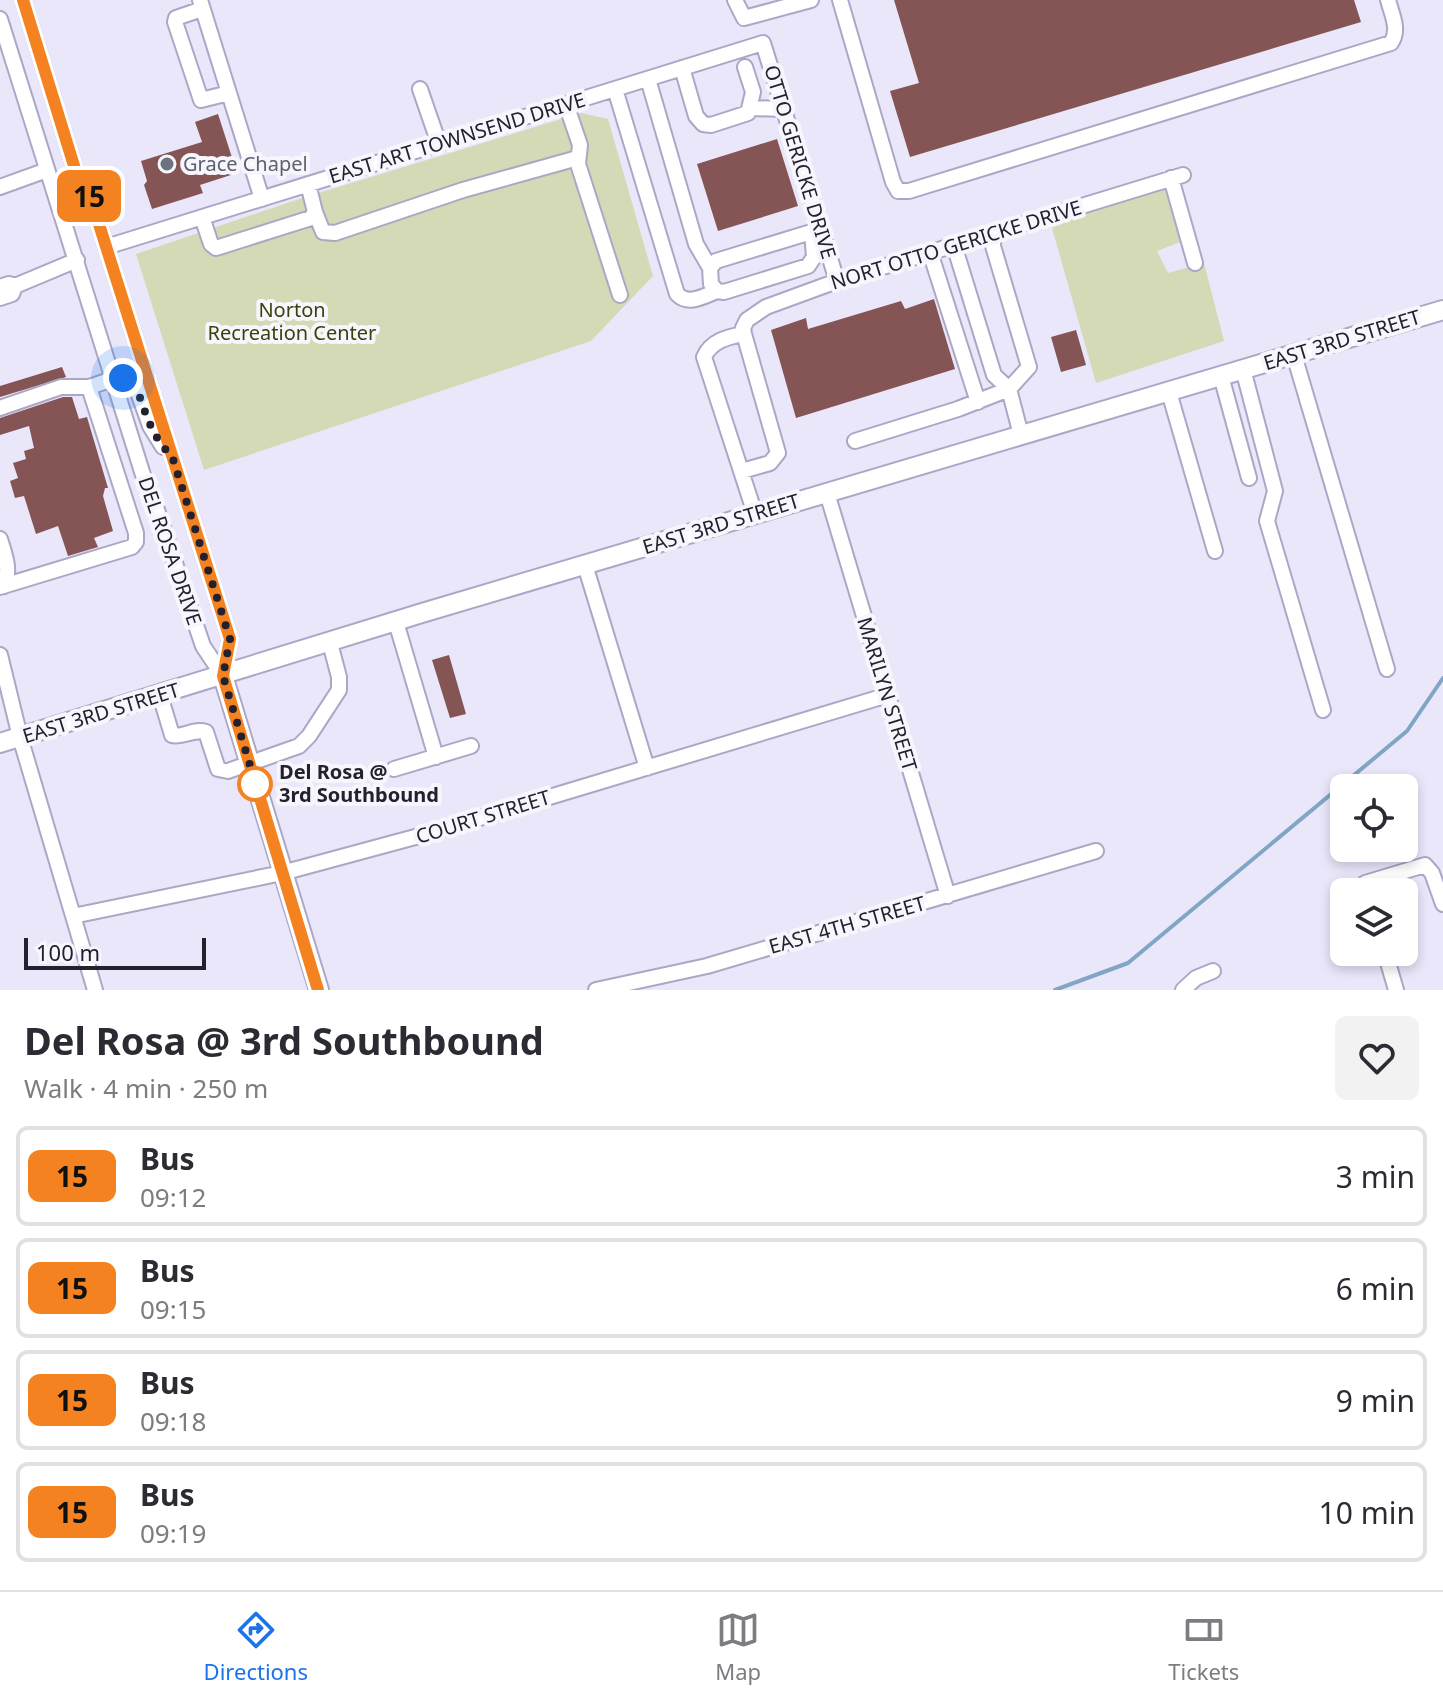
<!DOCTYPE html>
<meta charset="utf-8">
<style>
:root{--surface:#fff;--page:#f2f2f3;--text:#2b2b33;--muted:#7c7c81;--line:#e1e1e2;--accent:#1a73e8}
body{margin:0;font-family:"Noto Sans",sans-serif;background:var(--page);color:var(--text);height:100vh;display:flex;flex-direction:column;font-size:30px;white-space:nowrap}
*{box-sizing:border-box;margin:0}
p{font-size:26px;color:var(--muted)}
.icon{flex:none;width:44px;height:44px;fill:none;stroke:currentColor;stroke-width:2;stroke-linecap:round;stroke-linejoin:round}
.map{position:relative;height:990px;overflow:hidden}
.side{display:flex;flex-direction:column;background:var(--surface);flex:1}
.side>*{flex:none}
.badge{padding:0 16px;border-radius:12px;font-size:28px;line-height:52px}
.controls{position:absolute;left:1330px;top:774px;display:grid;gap:16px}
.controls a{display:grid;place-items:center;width:88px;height:88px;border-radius:12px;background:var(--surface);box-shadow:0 4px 12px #0003;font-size:40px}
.scale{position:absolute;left:24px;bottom:20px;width:182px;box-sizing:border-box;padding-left:8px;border:4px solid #23212d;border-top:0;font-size:22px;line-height:28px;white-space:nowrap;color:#23212d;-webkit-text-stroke:6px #f7f6fd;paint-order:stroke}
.you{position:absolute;width:40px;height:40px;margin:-20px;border:6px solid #fff;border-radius:50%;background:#1a73e8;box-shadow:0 0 0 12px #1a73e833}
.map>.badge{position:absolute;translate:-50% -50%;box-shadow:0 0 0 4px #fff}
.round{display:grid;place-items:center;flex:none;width:84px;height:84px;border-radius:12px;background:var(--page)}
.headline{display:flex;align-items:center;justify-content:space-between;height:136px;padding:0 24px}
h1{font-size:38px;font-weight:700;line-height:60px}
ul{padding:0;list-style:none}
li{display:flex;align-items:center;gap:24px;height:100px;margin:0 16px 12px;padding:0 8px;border:4px solid var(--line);border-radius:12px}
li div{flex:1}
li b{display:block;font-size:30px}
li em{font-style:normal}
li .badge{min-width:88px;font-weight:700;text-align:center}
.dock{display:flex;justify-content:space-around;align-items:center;height:112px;border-top:2px solid var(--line);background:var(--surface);font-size:22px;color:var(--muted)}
.dock a{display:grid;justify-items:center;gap:4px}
.dock .selected{color:var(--accent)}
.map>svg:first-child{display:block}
.green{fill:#d4dab5}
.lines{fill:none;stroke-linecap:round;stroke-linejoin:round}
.stream{stroke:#81a5c5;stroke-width:4}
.building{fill:#845554}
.minor-casing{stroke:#aba7c5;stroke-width:18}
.major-casing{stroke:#aba7c5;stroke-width:22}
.minor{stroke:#fff;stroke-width:14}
.major{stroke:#fff;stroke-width:18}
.line-casing{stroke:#fff;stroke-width:18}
.line{stroke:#f58220;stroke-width:12}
.walk{stroke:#23212d;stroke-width:8;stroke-dasharray:0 14.4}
.worship-dot{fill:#6b7280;stroke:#f7f6fd;stroke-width:3}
.stop-dot{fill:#fff;stroke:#f58220;stroke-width:4}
.labels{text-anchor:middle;stroke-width:8;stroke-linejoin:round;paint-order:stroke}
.street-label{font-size:20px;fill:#23212d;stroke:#f7f6fd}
.worship-label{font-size:20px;fill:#5b616d;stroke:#f7f6fd;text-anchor:start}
.park-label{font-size:20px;fill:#3c410a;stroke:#f7f6fd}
.stop-label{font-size:20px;font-weight:bold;fill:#23212d;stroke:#f7f6fd;text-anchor:start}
</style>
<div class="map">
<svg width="1443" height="990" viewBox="0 0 1443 990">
<rect width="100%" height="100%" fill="#eae7fb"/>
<path class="green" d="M581 113 608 119 653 276 591 341 204 470 136 254 302 198Z
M1166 187 1180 242 1157 251 1168 273 1204 263 1224 341 1096 383 1050 221Z"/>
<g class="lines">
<path class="stream" d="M1055 990 1128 963 1407 731 1443 678"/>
</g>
<path class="building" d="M894 0H1354L1361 22 910 157 890 91 919 83Z
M218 114 237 173 200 185 203 193 152 209 144 185 147 181 141 161 202 142 195 122Z
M777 139 798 206 718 231 697 164Z
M934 299 955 369 796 418 771 330 806 318 808 329 901 301 905 309Z
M1076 330 1086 365 1061 372 1051 337Z
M62 367 66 377 0 397V386Z
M63 397H72L79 419 87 417 108 488H105L103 496 113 531 94 538 98 547 68 556 58 526 36 534 24 496 15 498 10 481 18 478 13 463 26 459 24 451 34 448 29 426 0 435V418Z
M449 655 466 714 450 718 432 660Z"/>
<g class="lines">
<g class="minor-casing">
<path id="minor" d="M23 0 75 169 91 199 230 639 223 676
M200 0 262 199
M735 0 744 18 811 0
M840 0 893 182 898 191H909L1391 43C1400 30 1392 15 1388 0
M202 9 176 18 175 22 201 100 229 93
M0 19 143 475 154 501 203 646 223 676
M682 68 696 116 703 124 711 125 748 113 753 92 745 67
M648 79 696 244 710 268
M420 89 439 144
M615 89 677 294C688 306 704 296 717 291
M566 104 580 145 578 164
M750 108 783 109
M1171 178 1195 263
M0 187 47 170
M315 212 323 232 335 233 463 190 574 159 578 164 620 295
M202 217 211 244 216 248 311 218 315 212 308 184
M812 232 814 257 808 266 724 292 717 291 711 284 710 268 716 261 821 229
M993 233V246L1029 367 1009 389 1021 435
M106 247 763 43 837 281
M930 252 978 402
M0 287 9 284 15 286 77 260
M0 298 12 294 15 286
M744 334C727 337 711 341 704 357L755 514
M1294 355 1387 669
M1243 369 1275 491 1267 521 1323 710
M1221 376 1249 478
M1169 392 1215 551
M0 408 61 387H89
M855 441 958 409 1009 389 994 375 954 245
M742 471 770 463 778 453 744 334 743 328 747 320 766 307 837 281 1183 175
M827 493 948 896
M0 539C5 555 11 570 4 586
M585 565 647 768
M0 587 132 547 136 542V533L89 387C103 383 123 372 135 384L150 426 163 447
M396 622 436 757
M0 655 20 737 95 990
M160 695 172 735C183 738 194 728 206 732L218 769 228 771 299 746 309 736 339 690V677L330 643
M394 769 471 746
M1367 892 1365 883 1425 865 1432 873 1443 904
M73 916 282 873 430 833 888 695
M1385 952 1396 990
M596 990 707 966 1096 851
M1183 990 1196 978 1213 971"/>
</g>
<g class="major-casing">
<path id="major" d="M223 676 319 990
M0 743 422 613 1443 310"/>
</g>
<use href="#minor" class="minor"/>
<use href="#major" class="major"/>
</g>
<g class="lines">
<g class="line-casing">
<path id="line" d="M23 0 75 169 91 199 230 639 223 676 318 990"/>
</g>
<use href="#line" class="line"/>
<path class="walk" d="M123 378 130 379 135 384C145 410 151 437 172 456L230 639 223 676 258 792 255 784"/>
</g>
<circle class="worship-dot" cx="167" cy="164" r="8"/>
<circle class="stop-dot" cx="255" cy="784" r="16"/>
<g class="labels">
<g class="street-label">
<text transform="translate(457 138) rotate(-17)" y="7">EAST ART TOWNSEND DRIVE</text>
<text transform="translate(800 162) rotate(73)" y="7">OTTO GERICKE DRIVE</text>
<text transform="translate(956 245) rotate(-17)" y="7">NORT OTTO GERICKE DRIVE</text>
<text transform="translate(1342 340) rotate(-17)" y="7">EAST 3RD STREET</text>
<text transform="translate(721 524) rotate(-17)" y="7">EAST 3RD STREET</text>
<text transform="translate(170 551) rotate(71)" y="7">DEL ROSA DRIVE</text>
<text transform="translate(887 694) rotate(73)" y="7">MARILYN STREET</text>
<text transform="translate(101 713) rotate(-17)" y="7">EAST 3RD STREET</text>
<text transform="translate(483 817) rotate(-17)" y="7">COURT STREET</text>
<text transform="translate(847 925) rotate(-16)" y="7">EAST 4TH STREET</text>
</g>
<g class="worship-label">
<text x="183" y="171">Grace Chapel</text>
</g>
<g class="park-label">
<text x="292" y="317">Norton<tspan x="292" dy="23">Recreation Center</tspan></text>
</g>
<g class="stop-label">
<text x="279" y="779">Del Rosa @<tspan x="279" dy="23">3rd Southbound</tspan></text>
</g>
</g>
</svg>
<div class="controls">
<a><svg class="icon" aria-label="locate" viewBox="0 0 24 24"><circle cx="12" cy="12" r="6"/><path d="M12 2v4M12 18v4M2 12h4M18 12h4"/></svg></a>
<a><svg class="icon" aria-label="layers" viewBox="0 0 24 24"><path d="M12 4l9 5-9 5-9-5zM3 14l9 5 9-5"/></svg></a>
</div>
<div class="scale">100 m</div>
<div class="you" style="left:123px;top:378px"></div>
<b class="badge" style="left:89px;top:196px;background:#f58220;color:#111">15</b>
</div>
<section class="side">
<div class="headline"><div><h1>Del Rosa @ 3rd Southbound</h1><p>Walk · 4 min · 250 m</p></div><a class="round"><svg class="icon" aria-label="heart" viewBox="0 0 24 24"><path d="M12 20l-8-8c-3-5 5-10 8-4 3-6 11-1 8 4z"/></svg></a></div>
<ul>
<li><span class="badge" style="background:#f58220;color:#111">15</span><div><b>Bus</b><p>09:12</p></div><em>3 min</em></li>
<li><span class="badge" style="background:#f58220;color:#111">15</span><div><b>Bus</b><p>09:15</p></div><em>6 min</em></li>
<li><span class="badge" style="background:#f58220;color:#111">15</span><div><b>Bus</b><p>09:18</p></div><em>9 min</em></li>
<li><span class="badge" style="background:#f58220;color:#111">15</span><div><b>Bus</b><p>09:19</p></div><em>10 min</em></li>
</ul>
</section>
<nav class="dock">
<a class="selected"><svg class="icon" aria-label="directions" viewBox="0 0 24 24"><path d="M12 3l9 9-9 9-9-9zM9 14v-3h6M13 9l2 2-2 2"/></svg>Directions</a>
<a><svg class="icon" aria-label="map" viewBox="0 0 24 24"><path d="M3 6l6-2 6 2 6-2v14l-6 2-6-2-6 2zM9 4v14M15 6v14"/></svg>Map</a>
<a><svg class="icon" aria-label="tickets" viewBox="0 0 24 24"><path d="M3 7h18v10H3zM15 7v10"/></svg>Tickets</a>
</nav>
